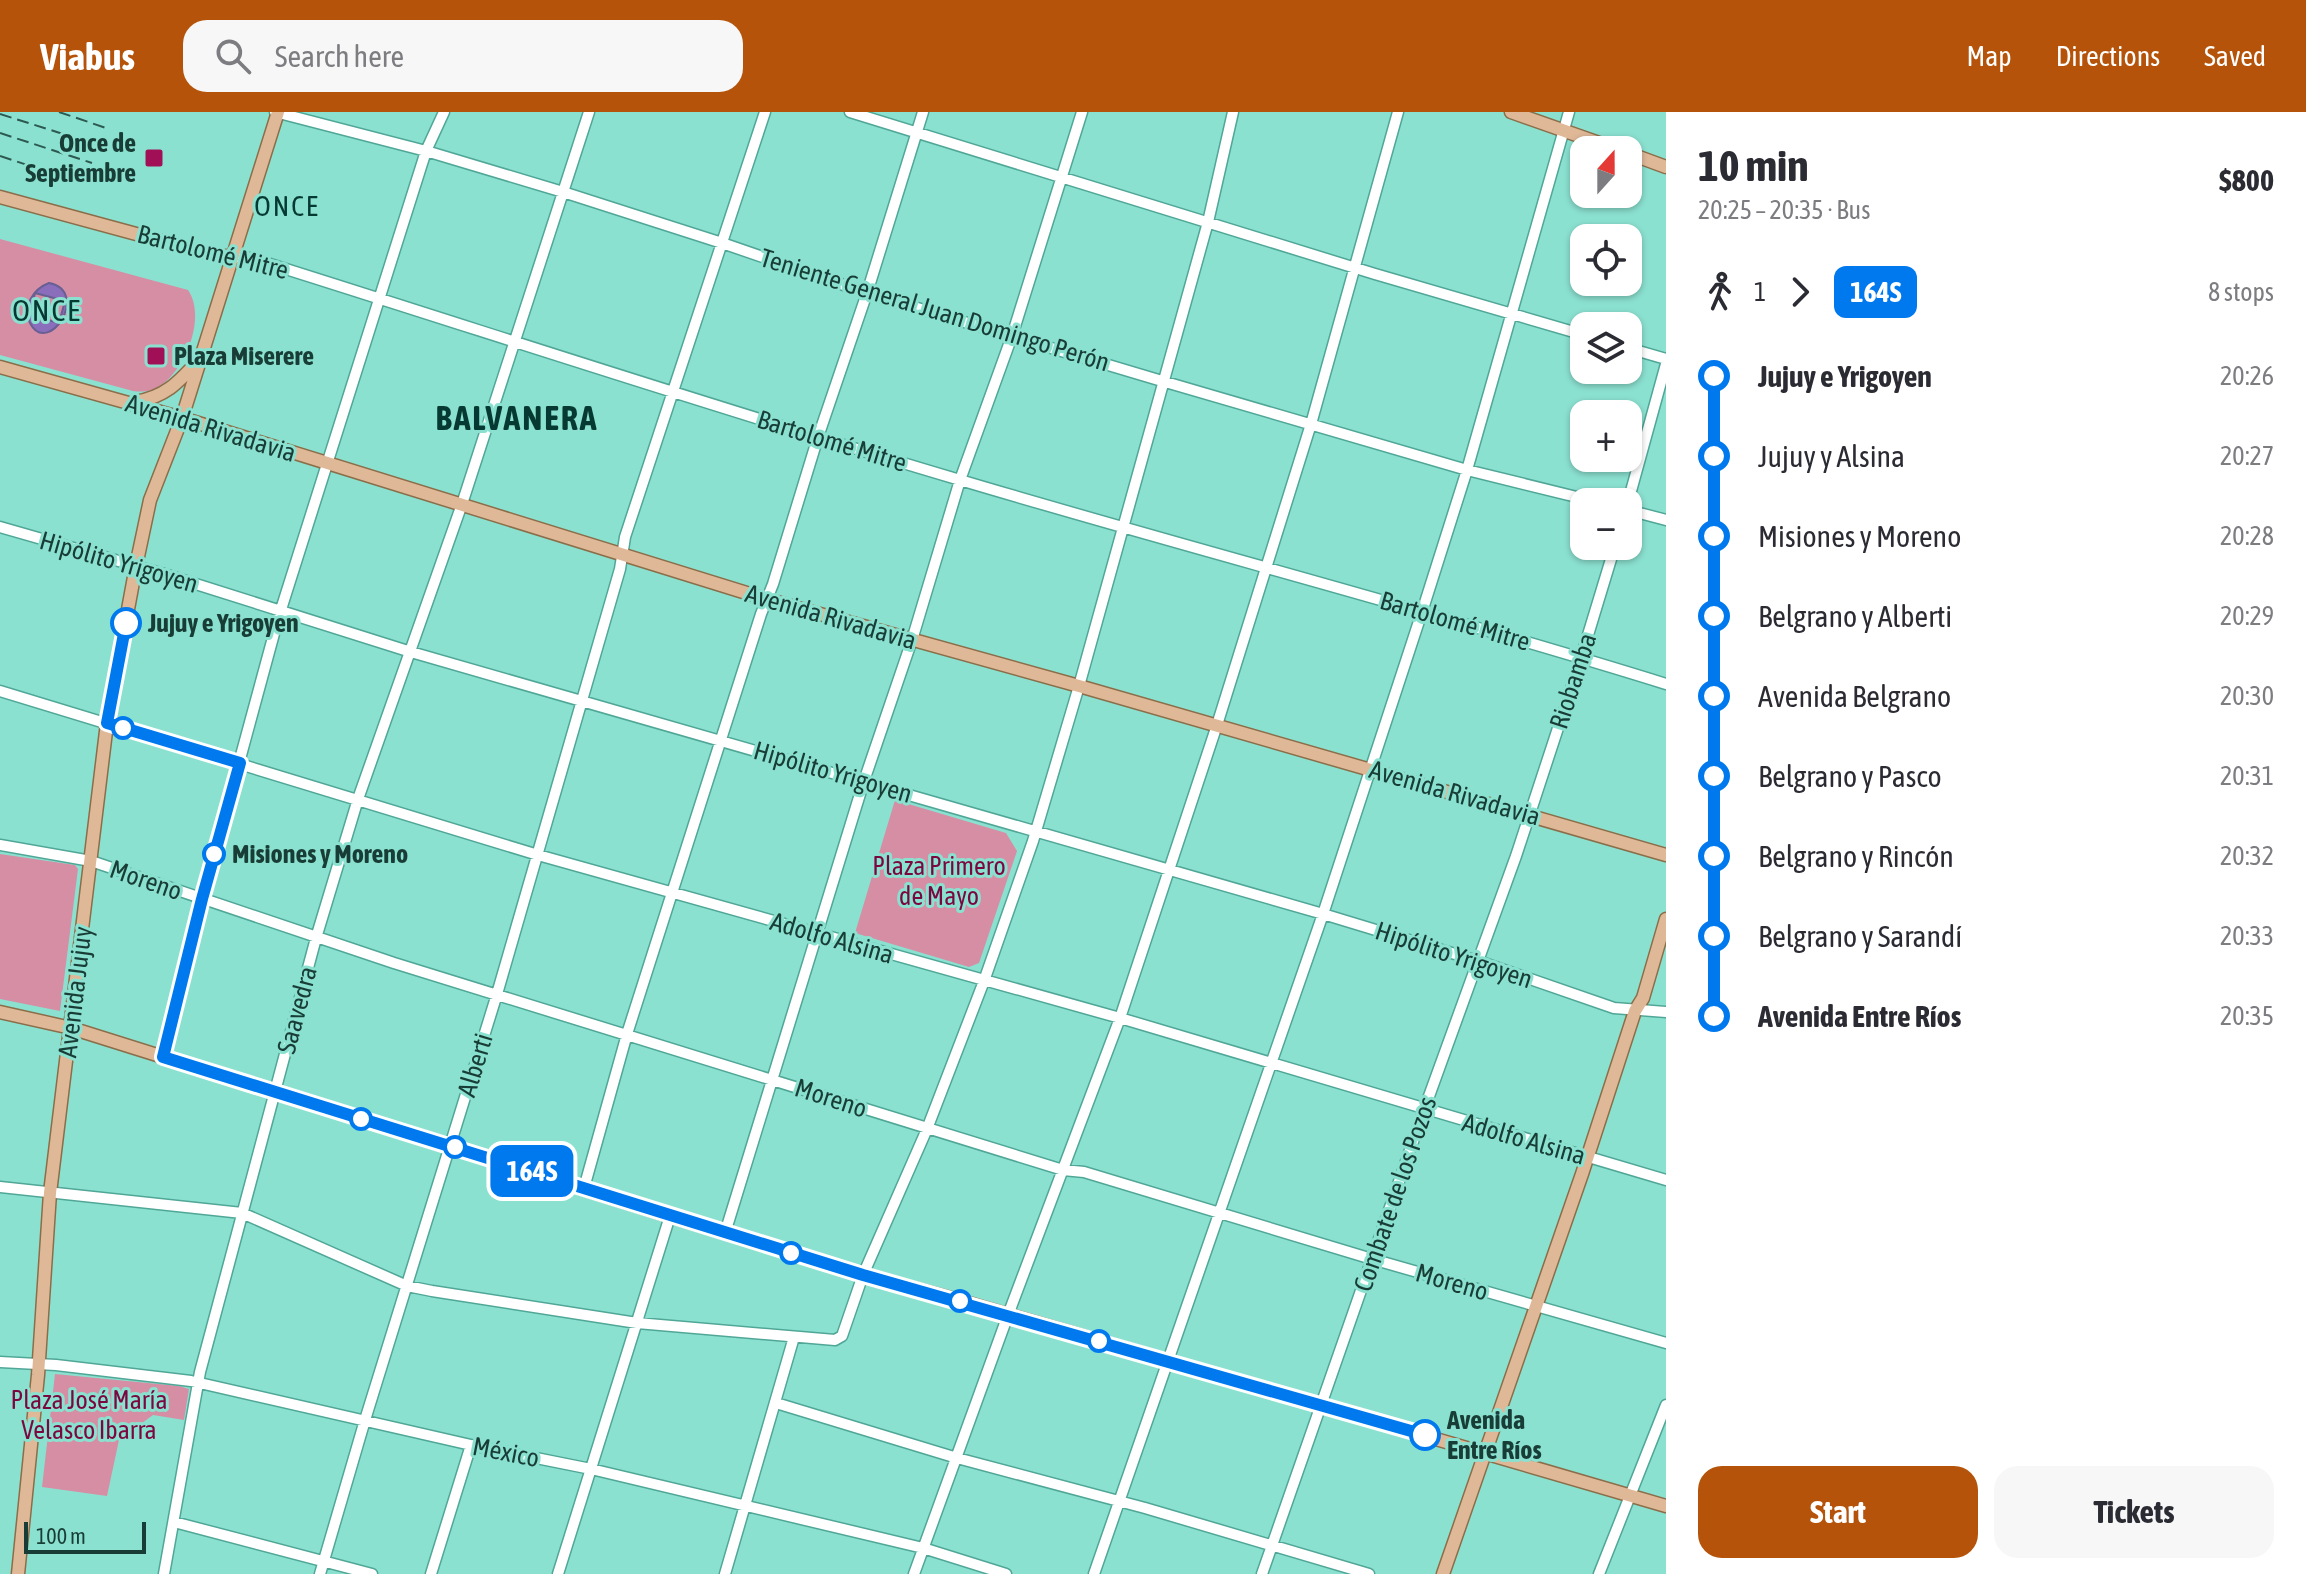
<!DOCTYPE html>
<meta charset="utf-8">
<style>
:root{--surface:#fff;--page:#f7f7f7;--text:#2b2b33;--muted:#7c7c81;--accent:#b45309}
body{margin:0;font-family:"Asap Condensed",sans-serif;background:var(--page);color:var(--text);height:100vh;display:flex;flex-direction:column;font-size:30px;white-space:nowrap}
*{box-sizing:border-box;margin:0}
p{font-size:26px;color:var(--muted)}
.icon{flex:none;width:44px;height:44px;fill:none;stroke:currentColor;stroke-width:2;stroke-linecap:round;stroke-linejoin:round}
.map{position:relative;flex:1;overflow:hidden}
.sheet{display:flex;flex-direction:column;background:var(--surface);width:640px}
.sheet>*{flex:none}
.badge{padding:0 16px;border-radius:12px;font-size:28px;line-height:52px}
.needle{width:52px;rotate:21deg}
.buttons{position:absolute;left:1570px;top:24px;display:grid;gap:16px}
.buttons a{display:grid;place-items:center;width:72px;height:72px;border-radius:16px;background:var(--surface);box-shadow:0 2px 6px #0004;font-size:40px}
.scale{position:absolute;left:24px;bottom:20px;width:122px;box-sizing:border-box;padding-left:8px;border:4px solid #183d36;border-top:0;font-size:22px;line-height:28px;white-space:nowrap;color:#183d36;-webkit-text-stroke:6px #8be1d0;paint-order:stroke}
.map>.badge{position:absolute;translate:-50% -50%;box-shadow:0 0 0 4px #fff}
.legs{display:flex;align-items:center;gap:12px;height:88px;padding:0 32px;font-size:26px}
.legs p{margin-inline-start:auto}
.head{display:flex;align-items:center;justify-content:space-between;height:136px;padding:0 32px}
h1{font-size:44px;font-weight:700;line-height:60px}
.cta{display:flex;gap:16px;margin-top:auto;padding:16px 32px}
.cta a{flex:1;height:92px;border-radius:24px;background:var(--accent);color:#fff;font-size:32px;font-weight:700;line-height:92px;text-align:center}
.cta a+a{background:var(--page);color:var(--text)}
ul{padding:0 32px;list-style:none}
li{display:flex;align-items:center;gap:28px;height:80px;font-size:30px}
li i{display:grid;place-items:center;width:12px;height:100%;margin:0 10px;background:currentColor}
li i::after{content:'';width:20px;height:20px;margin:-10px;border:6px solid;border-radius:50%;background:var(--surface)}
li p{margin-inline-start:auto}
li:first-child i{background:linear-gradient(#0000 50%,currentColor 0)}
li:last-child i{background:linear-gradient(currentColor 50%,#0000 0)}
header{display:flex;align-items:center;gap:48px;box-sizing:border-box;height:112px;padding:0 40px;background:var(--accent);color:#fff}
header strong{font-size:38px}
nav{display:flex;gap:44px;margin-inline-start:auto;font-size:28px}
.search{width:560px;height:72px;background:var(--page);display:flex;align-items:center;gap:20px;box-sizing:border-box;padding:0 28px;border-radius:24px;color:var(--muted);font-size:30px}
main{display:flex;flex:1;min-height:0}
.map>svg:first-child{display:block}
.green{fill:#d68ea4}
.water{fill:#8a6dbb;stroke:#685f93;stroke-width:2;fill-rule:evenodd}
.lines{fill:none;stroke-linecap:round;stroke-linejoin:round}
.minor-casing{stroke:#50a797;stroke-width:13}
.major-casing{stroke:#8b6e49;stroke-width:15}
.minor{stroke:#fff;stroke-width:10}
.major{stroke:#dfb898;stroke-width:12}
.rail{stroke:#2c5950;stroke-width:2;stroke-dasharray:12 6;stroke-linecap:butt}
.line-1-casing{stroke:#fff;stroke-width:18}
.line-1{stroke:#0079ef;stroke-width:12}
.poi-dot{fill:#a11056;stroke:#8be1d0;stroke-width:3}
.stop-1-dot{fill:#fff;stroke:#0079ef;stroke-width:4}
.labels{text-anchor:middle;stroke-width:6;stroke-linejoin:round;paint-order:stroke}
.poi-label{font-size:26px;font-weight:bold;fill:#183d36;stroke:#8be1d0;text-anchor:end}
.street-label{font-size:26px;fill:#183d36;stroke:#8be1d0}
.stop-label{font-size:26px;font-weight:bold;fill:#183d36;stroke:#8be1d0;text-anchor:start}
.park-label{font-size:26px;fill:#7b0740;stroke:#8be1d0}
.neighbourhood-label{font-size:28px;letter-spacing:2px;fill:#063931;stroke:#8be1d0}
.quarter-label{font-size:30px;letter-spacing:2px;fill:#063931;stroke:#8be1d0}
.district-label{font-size:34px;font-weight:bold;letter-spacing:2px;fill:#063931;stroke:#8be1d0}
</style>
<header>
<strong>Viabus</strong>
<div class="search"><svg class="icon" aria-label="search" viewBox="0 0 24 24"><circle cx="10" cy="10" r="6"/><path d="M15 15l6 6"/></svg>Search here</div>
<nav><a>Map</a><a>Directions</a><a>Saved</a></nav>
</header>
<main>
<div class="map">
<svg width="1666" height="1462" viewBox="0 0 1666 1462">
<rect width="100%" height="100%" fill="#8be1d0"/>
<path class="green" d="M0 127 188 178C207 205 185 260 158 275 151 280 141 280 133 279L0 243Z
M895 688 1006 721 1017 739 979 851 969 855 855 821Z
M0 742 75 753 78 757 60 899 0 887Z
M55 1262 179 1274 189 1277 184 1308 153 1303 119 1328 107 1384 42 1375Z"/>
<path class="water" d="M49 171C91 179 48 246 30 211 22 195 33 177 49 171ZM35 181 65 189 59 211 30 203Z"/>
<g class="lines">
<g class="minor-casing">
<path id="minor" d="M275 0 426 39 563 80 722 131 867 181 1162 269 1467 358 1597 390
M850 0 1375 162 1584 223
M232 145 251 146C487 220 722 298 960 368 1195 438 1432 499 1666 572
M1628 236 1666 247
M1628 390 1666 252
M1628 398 1666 408
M0 415 164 462 411 540 1323 802 1478 849 1614 896 1666 900
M0 579 538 743 1120 906 1666 1068
M0 733 91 749 394 851 1063 1058 1084 1060 1372 1147 1666 1231
M163 945 202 787 278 507 426 39 444 0
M0 1075 242 1101 407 1174 432 1179 637 1211 835 1228 842 1224 863 1163 927 1017 984 869 1033 729 1079 574 1208 110 1233 0
M584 1076 627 922 761 502 773 472 818 325 867 181 923 0
M725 1121 864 669 912 528 960 368 1012 224 1082 0
M0 1250 56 1253 191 1269 471 1333 591 1357 923 1436 1006 1462
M776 1291 957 1346 1145 1396 1369 1462
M174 1410 372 1462
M164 1462 200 1260 316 826 358 687 462 392 589 0
M320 1462 365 1308 497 882 620 457 625 425 765 0
M431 1462 471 1333
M558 1462 670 1104
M725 1462 794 1225
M914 1462 1008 1203 1120 906 1217 613 1311 312 1398 0
M1094 1462 1323 802 1422 500 1467 358 1569 0
M1262 1462 1424 998 1516 744 1581 546 1615 434
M1599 1462 1666 1293"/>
</g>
<g class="major-casing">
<path id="major" d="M1511 0 1619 38
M1628 41 1666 55
M0 85 210 142 232 145
M0 255 182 306 766 487 1079 574 1666 743
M135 290C165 285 178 271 198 249
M0 900 71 916 670 1104 863 1163 958 1188 1666 1394
M18 1462 38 1263 50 1081 107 611 136 454 150 388 182 306 278 0
M1443 1462 1582 1062 1635 899 1643 886 1666 807"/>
</g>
<use href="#minor" class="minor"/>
<use href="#major" class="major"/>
<path class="rail" d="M59 0 106 16
M0 2 101 34
M0 21 92 51
M0 44 85 72"/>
</g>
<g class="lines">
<g class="line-1-casing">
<path id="line-1" d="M126 511 107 611 240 651 202 787 163 945 863 1163 1425 1323"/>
</g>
<use href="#line-1" class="line-1"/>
</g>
<g class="poi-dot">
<rect x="144" y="36" width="20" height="20" rx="4"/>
<rect x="146" y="234" width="20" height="20" rx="4"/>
</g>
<g class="stop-1-dot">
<circle cx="126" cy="511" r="14"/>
<circle cx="123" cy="616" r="10"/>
<circle cx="214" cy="742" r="10"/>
<circle cx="361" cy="1007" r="10"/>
<circle cx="455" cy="1035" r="10"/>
<circle cx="791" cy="1141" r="10"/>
<circle cx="960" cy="1189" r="10"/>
<circle cx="1099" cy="1229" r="10"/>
<circle cx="1425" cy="1323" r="14"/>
</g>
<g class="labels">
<g class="poi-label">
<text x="136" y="40">Once de<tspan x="136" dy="30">Septiembre</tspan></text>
<text x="174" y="253" text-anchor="start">Plaza Miserere</text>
</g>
<g class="street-label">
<text transform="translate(213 140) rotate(14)" y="9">Bartolomé Mitre</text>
<text transform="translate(935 198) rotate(17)" y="9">Teniente General Juan Domingo Perón</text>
<text transform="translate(211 316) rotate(17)" y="9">Avenida Rivadavia</text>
<text transform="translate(832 329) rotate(17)" y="9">Bartolomé Mitre</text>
<text transform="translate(119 450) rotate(16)" y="9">Hipólito Yrigoyen</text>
<text transform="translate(831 505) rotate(16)" y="9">Avenida Rivadavia</text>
<text transform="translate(1455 509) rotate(16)" y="9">Bartolomé Mitre</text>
<text transform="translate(1573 569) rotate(-72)" y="9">Riobamba</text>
<text transform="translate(833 660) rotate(16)" y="9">Hipólito Yrigoyen</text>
<text transform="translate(1455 681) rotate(16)" y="9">Avenida Rivadavia</text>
<text transform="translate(146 768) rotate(19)" y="9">Moreno</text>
<text transform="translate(832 826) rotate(16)" y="9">Adolfo Alsina</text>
<text transform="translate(1454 843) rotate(18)" y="9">Hipólito Yrigoyen</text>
<text transform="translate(75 880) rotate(-83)" y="9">Avenida Jujuy</text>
<text transform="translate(297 898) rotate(-75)" y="9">Saavedra</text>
<text transform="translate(475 953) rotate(-73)" y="9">Alberti</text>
<text transform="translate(831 986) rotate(18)" y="9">Moreno</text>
<text transform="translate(1524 1027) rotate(16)" y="9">Adolfo Alsina</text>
<text transform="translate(1395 1082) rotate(-71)" y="9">Combate de los Pozos</text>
<text transform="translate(1452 1170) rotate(16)" y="9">Moreno</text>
<text transform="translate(506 1340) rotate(11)" y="9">México</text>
</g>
<g class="stop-label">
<text x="148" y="520">Jujuy e Yrigoyen</text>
<text x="232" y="751">Misiones y Moreno</text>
<text x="1447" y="1317">Avenida<tspan x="1447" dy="30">Entre Ríos</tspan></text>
</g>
<g class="park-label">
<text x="939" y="763">Plaza Primero<tspan x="939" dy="30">de Mayo</tspan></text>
<text x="89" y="1297">Plaza José María<tspan x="89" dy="30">Velasco Ibarra</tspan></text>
</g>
<g class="neighbourhood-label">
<text x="287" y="104">ONCE</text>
</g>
<g class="quarter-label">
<text x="47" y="209">ONCE</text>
</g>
<g class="district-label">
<text x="517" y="318">BALVANERA</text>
</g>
</g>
</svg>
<div class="buttons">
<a><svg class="needle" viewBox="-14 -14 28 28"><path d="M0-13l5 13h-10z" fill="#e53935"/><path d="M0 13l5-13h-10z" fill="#7c7c81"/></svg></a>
<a><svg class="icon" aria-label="locate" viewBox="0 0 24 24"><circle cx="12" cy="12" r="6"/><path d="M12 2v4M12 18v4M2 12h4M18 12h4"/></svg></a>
<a><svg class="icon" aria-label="layers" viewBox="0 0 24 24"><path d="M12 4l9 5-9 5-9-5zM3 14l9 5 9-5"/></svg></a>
<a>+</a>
<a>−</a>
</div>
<div class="scale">100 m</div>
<b class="badge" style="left:532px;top:1059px;background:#0079ef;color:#fff">164S</b>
</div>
<section class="sheet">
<div class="head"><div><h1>10 min</h1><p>20:25 – 20:35 · Bus</p></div><b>$800</b></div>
<div class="legs"><svg class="icon" aria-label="walk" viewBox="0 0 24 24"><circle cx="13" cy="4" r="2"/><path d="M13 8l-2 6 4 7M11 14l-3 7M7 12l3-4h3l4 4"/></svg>1<svg class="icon" aria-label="forward" viewBox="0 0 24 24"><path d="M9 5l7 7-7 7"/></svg><b class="badge" style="background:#0079ef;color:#fff">164S</b><p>8 stops</p></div>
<ul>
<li><i style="color:#0079ef"></i><b>Jujuy e Yrigoyen</b><p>20:26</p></li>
<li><i style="color:#0079ef"></i><span>Jujuy y Alsina</span><p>20:27</p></li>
<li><i style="color:#0079ef"></i><span>Misiones y Moreno</span><p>20:28</p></li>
<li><i style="color:#0079ef"></i><span>Belgrano y Alberti</span><p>20:29</p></li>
<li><i style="color:#0079ef"></i><span>Avenida Belgrano</span><p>20:30</p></li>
<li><i style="color:#0079ef"></i><span>Belgrano y Pasco</span><p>20:31</p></li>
<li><i style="color:#0079ef"></i><span>Belgrano y Rincón</span><p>20:32</p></li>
<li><i style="color:#0079ef"></i><span>Belgrano y Sarandí</span><p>20:33</p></li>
<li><i style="color:#0079ef"></i><b>Avenida Entre Ríos</b><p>20:35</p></li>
</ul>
<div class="cta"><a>Start</a><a>Tickets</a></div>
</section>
</main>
